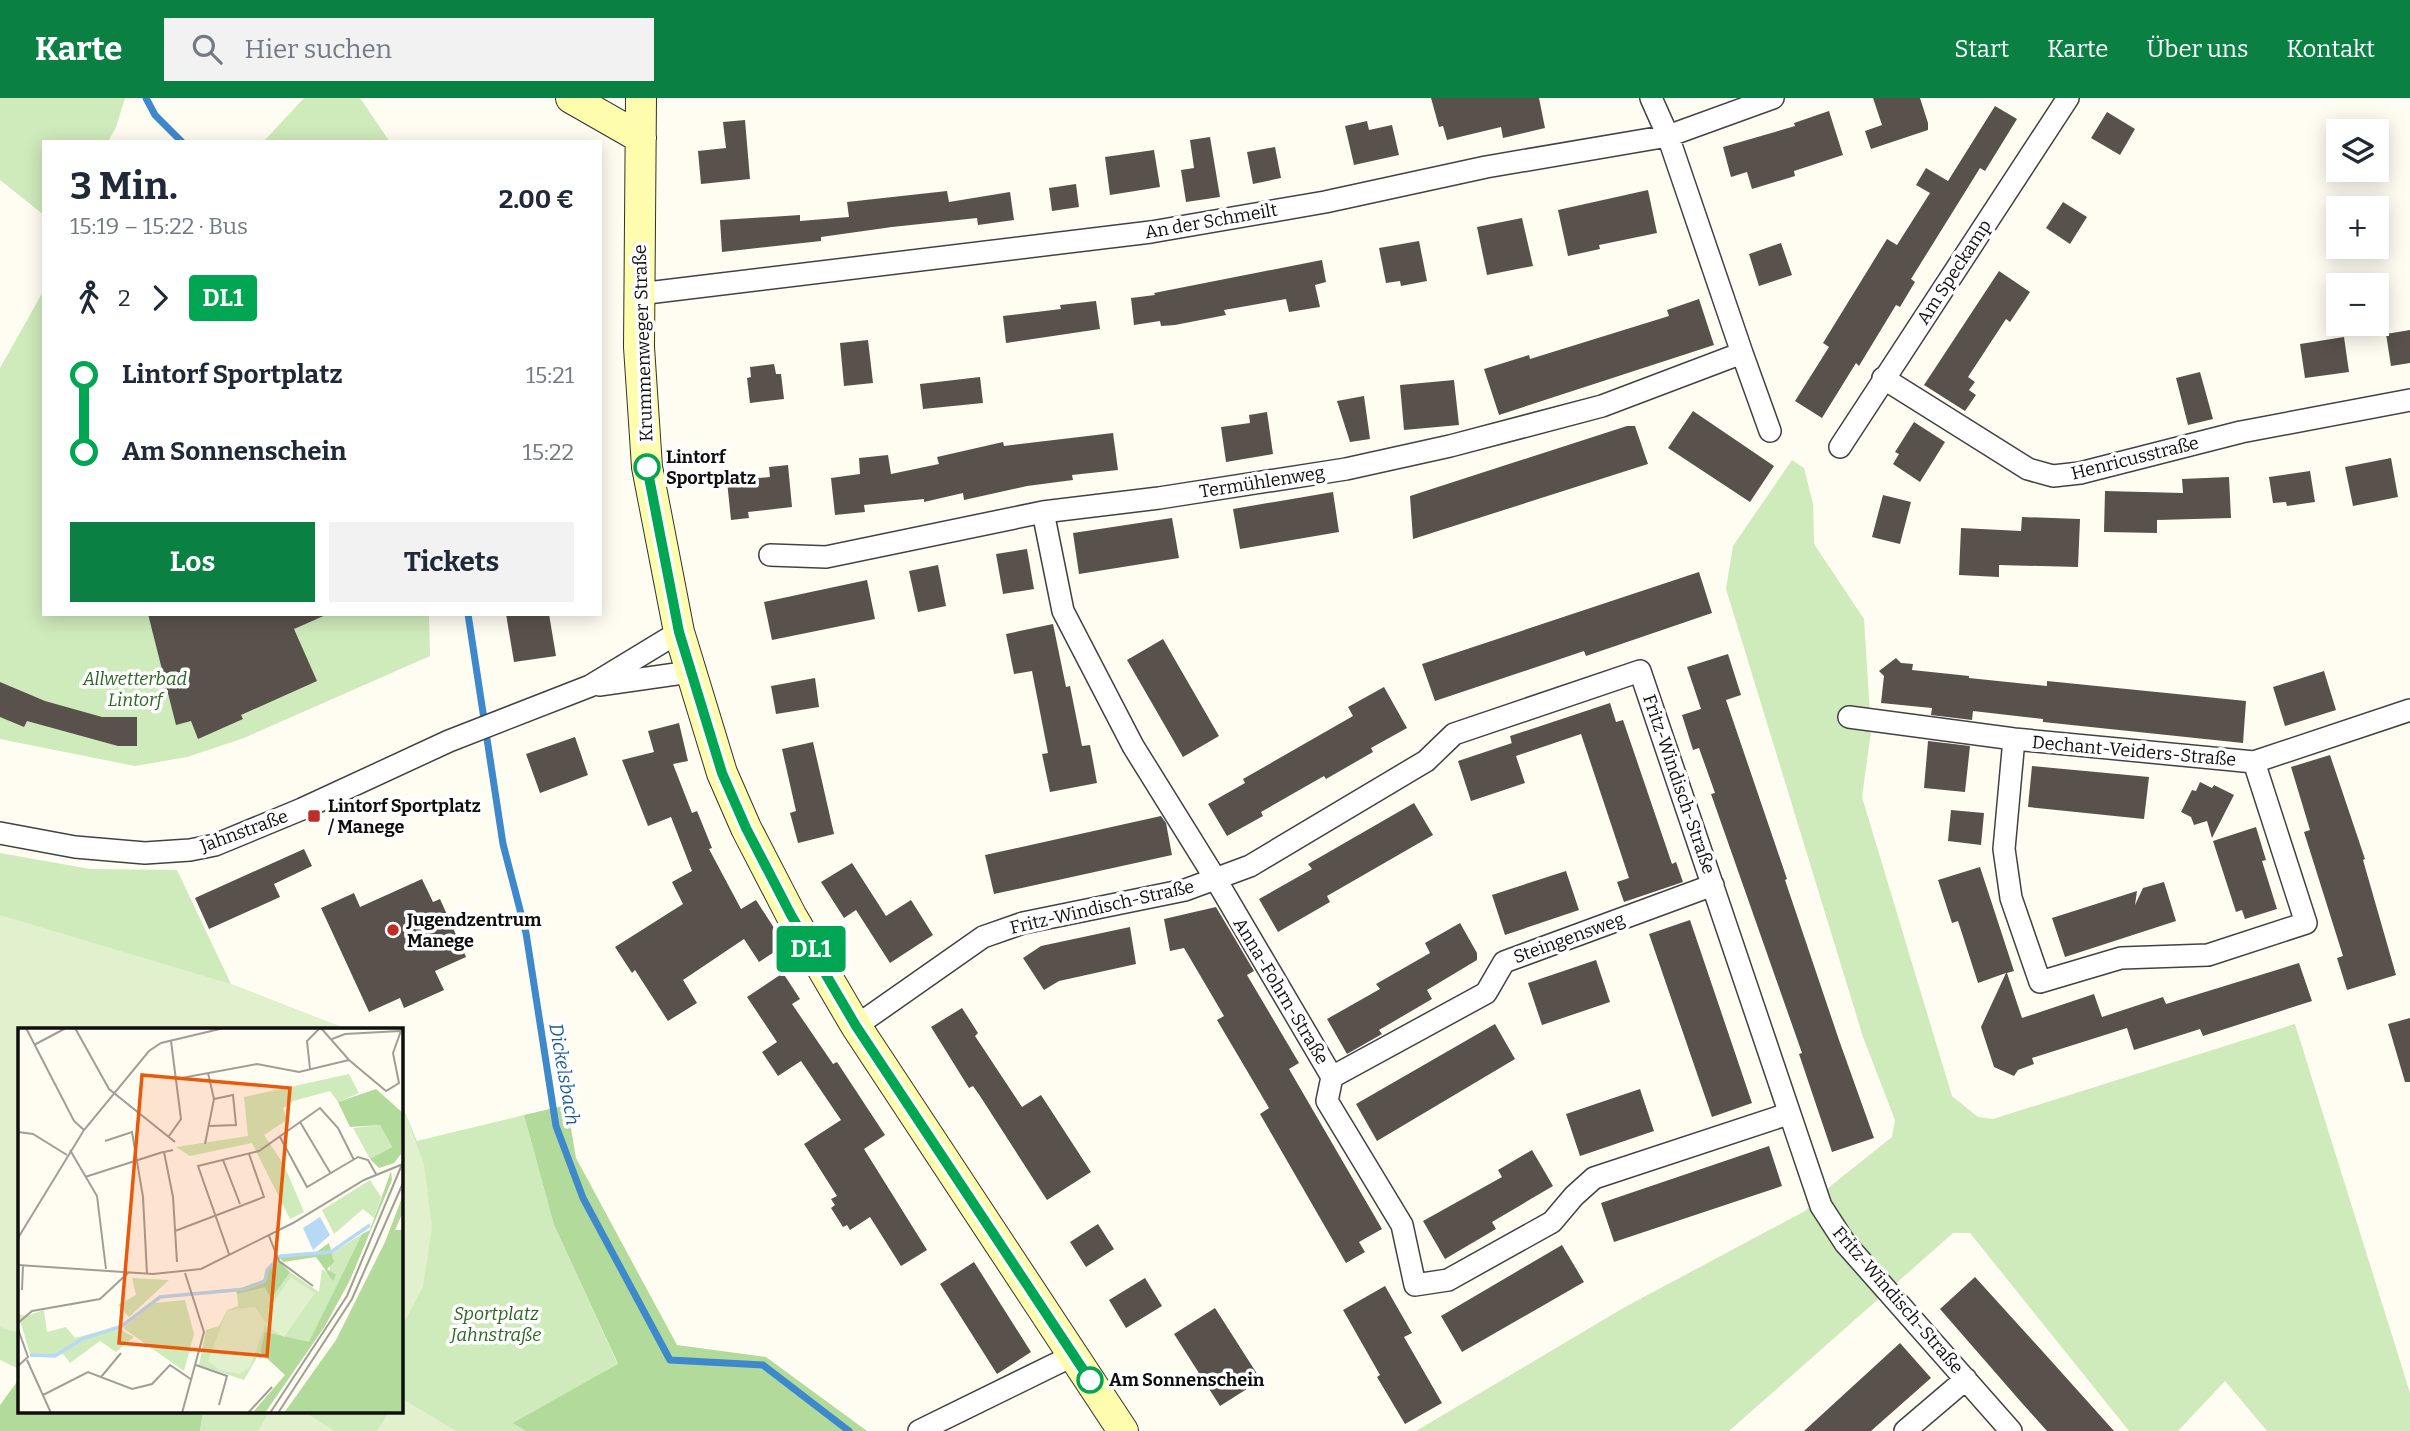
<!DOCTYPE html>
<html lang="de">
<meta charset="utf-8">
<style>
:root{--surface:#fff;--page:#f2f2f3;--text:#1f2937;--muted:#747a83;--accent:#0b8043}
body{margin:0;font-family:Bitter,serif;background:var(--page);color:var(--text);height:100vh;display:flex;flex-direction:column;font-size:26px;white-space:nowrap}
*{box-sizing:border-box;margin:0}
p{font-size:23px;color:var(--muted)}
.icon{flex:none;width:38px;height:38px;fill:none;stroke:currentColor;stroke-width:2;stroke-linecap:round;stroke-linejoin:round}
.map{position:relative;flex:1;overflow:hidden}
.panel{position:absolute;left:42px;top:42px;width:560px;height:476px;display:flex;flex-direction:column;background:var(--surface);border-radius:0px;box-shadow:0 4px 18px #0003}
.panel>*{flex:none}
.badge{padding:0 14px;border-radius:5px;font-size:24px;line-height:46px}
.tools{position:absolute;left:2326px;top:21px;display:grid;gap:14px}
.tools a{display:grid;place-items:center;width:63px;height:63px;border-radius:0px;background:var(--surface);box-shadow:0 4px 18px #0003;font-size:35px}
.map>.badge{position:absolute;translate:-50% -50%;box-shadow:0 0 0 4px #fff}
.legs{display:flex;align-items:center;gap:10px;height:77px;padding:0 28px;font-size:23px}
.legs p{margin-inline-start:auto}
.summary{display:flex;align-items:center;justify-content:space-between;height:119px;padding:0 28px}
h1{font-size:38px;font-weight:700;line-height:52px}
.action{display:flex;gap:14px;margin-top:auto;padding:14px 28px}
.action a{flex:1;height:80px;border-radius:0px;background:var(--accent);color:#fff;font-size:28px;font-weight:700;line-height:80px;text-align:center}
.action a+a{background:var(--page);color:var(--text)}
ul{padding:0 28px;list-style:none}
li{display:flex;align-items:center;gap:24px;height:77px;font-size:26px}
li i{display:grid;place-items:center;width:10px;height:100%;margin:0 9px;background:currentColor}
li i::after{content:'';width:18px;height:18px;margin:-9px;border:5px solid;border-radius:50%;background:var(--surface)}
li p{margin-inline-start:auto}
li:first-child i{background:linear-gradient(#0000 50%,currentColor 0)}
li:last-child i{background:linear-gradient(currentColor 50%,#0000 0)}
header{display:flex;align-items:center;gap:42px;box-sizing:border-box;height:98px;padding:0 35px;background:var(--accent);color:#fff}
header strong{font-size:33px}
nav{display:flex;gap:38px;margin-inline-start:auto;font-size:24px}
.search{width:490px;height:63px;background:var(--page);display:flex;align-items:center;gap:18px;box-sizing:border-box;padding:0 24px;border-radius:0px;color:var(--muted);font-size:26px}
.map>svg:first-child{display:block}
.green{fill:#cfeabb}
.forest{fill:#b2da9a}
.pitch{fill:#e1f1cd}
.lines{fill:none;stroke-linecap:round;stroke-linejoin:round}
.stream{stroke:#3e88cc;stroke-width:7}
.building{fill:#58514c}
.street-casing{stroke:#424242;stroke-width:24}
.secondary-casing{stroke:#313131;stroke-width:32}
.street{stroke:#fff;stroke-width:21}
.secondary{stroke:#fefcad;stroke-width:30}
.line-1-casing{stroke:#fff;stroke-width:16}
.line-1{stroke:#00a651;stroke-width:10}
.stop-1-dot{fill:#fff;stroke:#00a651;stroke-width:3.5}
.poi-dot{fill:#bf2d27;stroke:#fff;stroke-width:2.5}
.labels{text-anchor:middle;stroke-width:7;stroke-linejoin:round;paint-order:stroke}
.street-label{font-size:18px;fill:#0f0f0f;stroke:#fff}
.stop-label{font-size:18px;font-weight:bold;fill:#0f0f0f;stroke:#fff;text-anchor:start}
.park-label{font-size:18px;font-style:italic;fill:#28671f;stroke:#fff}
.poi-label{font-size:18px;font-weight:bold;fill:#0f0f0f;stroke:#fff;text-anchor:start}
.water-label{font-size:19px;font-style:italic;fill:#185aa1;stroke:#fff}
.inset-river{fill:none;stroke:#b7d9f6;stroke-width:3.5}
.inset-road{fill:none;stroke:#9f9e97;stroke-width:2}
.view{fill:#e8590c;fill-opacity:0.15;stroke:#e8590c;stroke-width:3.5}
.inset-edge{fill:none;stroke:#0f0f0f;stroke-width:3.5}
</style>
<header>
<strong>Karte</strong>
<div class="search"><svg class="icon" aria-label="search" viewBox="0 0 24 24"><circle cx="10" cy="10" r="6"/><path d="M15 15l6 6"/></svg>Hier suchen</div>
<nav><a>Start</a><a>Karte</a><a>Über uns</a><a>Kontakt</a></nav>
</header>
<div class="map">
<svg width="2410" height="1333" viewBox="0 0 2410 1333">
<rect width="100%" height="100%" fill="#fffdf2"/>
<path class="green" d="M0 0H125L116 29 108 44H44V117L0 82Z
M304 0H360L390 44H263Z
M44 192V516H429L430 558 244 640 187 659 135 668 0 641V270Z
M1792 362 1804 370 1813 406 1814 446 1864 521 1871 633 1862 699 1952 998 1978 1019 1993 1021 2295 926 2410 1295V1333H2267L2225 1283 2178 1333H2129L1970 1135H1953L1729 1333H1416L1625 1209 1805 1113 1833 1086 1892 1039 1895 1022 1863 939 1726 491 1733 448Z
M0 755 90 771 177 772 231 886 349 932H19V1271L0 1262Z
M401 1005 417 1043 524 1017 554 1127 618 1267 514 1325 526 1333H200L203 1314H401Z"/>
<path class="forest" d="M567 1007 576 1060 677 1247 766 1259 867 1333H526L513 1325 618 1266 554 1127 524 1017Z
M19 1281V1314H203L200 1333H0V1307Z"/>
<path class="pitch" d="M0 817 231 886 349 932H19V1235L0 1229Z
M401 1005 424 1066 432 1129 423 1189 401 1230Z
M401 1300 456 1333H377L389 1314H401Z
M269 1314H304L335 1333H258Z"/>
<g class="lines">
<path class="stream" d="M146 0 155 17 182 44
M468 516 503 746 526 835 556 1028 583 1100 670 1262 763 1267 849 1333"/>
</g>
<path class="building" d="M1431 0H1539L1545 30 1503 40 1501 29 1447 42 1443 28 1439 29Z
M1873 0H1920L1928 25V32L1871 51 1865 33 1882 27Z
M1995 8 2017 21 1985 73 1980 70 1911 181 1915 184 1900 209 1896 207 1859 268 1856 265 1822 320 1795 303 1829 249 1823 245 1887 141 1897 147 1930 95 1916 87 1926 70 1948 83Z
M1829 13 1843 57 1794 73 1795 78 1752 91 1747 74 1731 79 1723 49 1795 28 1794 25Z
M2107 14 2135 31 2120 57 2091 40Z
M745 22 750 81 701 86 698 53 726 50 723 24Z
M1367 23 1369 32 1392 27 1399 57 1354 67 1345 28Z
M1210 39 1220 99 1186 104 1181 72 1194 70 1190 42Z
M1275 49 1281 80 1253 86 1247 54Z
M1154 52 1160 89 1110 97 1105 59Z
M1076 86 1079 109 1052 113 1049 90Z
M1648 92 1657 135 1599 147 1600 151 1568 158 1558 112Z
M947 93 949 104 1010 94 1014 122 978 127 977 120 892 129 821 139V143L722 154 720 122 800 117V123L849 119 847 104Z
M2063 104 2087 119 2070 146 2046 130Z
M1522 120 1533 168 1487 177 1477 129Z
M1419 143 1427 183 1401 188 1400 183 1386 185 1379 150Z
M1781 145 1792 177 1759 188 1749 156Z
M1322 162 1326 184 1315 187 1320 209 1289 214 1286 201 1224 212 1226 217 1175 227 1161 228 1160 223 1134 227 1131 200 1155 197 1154 195Z
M1999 173 2030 194 2010 224 2006 221 1968 279 1975 284 1969 292 1976 297 1965 313 1924 287Z
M1699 201 1714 247 1499 317 1484 271 1529 257 1530 261 1669 218 1667 212Z
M1096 203 1100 231 1006 245 1003 218 1061 211 1060 207Z
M2410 232V265L2391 268 2386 236Z
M2344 239 2349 274 2305 280 2300 246Z
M868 242 873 285 844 288 840 245Z
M774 266 776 276H781L784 301 750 305 747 280 751 279 750 269Z
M2200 274 2213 321 2188 327 2176 280Z
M980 279 983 305 923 311 920 286Z
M1454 282 1459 327 1404 332 1400 287Z
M1364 298 1370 341 1350 344 1337 303Z
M1693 313 1774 368 1750 404 1668 350Z
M1267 314 1273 356 1226 364 1221 329 1250 325 1249 317Z
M1914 324 1945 344 1920 384 1893 366 1899 356 1895 354Z
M1627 328H1635L1648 366 1413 441 1410 398Z
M1113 335 1118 372 1072 377 1073 382 1027 388 964 402 963 395 924 404V401L864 407 865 414 835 417 831 380 860 376 859 360 888 357 891 376 939 366 937 359 1003 344 1004 348Z
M2391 360 2398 399 2353 408 2345 369Z
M788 367 792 409 748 414 749 420 731 422 727 383 770 379 769 369Z
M2310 373 2315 404 2287 408 2286 404 2273 405 2269 379Z
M2229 379 2231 420 2157 422V435L2104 434 2105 393 2183 395 2182 381Z
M1333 394 1339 434 1240 451 1233 411Z
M1883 397 1911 404 1900 446 1872 439Z
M2022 419 2080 421 2078 469 1999 467V479L1959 477 1961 430 2021 433Z
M1172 420 1179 460 1079 476 1073 435Z
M1027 451 1034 491 1003 496 996 456Z
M938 467 946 508 918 514 909 473Z
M1699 474 1712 515 1586 558 1584 553 1435 603 1422 566Z
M867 482 875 521 772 542 764 504Z
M148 516H328L294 531 317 583 241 617 243 621 198 641 191 623 176 627Z
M506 516H549L556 558 514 564Z
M1053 526 1066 589 1070 588 1082 648 1090 647 1097 685 1050 694 1042 656 1048 655 1032 573 1014 576 1006 536Z
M1163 541 1219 638 1183 659 1127 562Z
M1728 556 1741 597 1726 602 1787 781 1785 782 1839 942 1874 1040 1832 1054 1799 956 1802 955 1711 696 1715 695 1699 650 1693 652 1682 617 1701 611 1687 569Z
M1896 560 1901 565 1913 566 1912 572 1969 578V580L2047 588V583L2246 603 2243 645 2043 624V621L1973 613 1972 622 1931 617 1932 610 1881 605 1884 578 1879 573Z
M2324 573 2336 612 2285 628 2273 589Z
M815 580 819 609 776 616 771 588Z
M0 584 45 603 102 619H137V648H118L27 623 24 629 0 619Z
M1384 589 1407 630 1371 650 1373 654 1326 681 1324 678 1261 714 1263 718 1227 738 1208 706 1245 685 1243 681 1353 618 1348 609Z
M1610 605 1616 624 1623 622 1672 766 1676 764 1683 784 1624 804 1617 784 1629 780 1581 636 1516 658 1525 685 1471 703 1458 663 1512 645 1513 650 1510 638Z
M679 625 688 663 673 666 692 715 697 713 712 750 709 751 741 811 756 802 785 847 759 864 744 841 683 882 697 905 668 923 635 872 632 875 615 849 683 806 672 784 692 773 671 719 648 728 622 662 654 654 648 633Z
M575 639 588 677 540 695 526 656Z
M1928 643 1970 648 1965 694 1924 690Z
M813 644 834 736 798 745 790 715 796 713 782 651Z
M2330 657 2365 761 2363 762 2396 877 2347 892 2337 860 2343 858 2304 734 2310 732 2291 669Z
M2032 668 2149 679 2144 721 2028 709Z
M2200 684 2212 690 2214 687 2234 697 2212 740 2207 723 2194 727 2191 719 2181 714 2192 692 2196 693Z
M1414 705 1433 737 1327 798 1330 804 1278 834 1259 801 1312 771 1308 766Z
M1951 712 1984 715 1981 747 1948 743Z
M1161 718 1166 725 1172 757 994 796 985 757Z
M2256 729 2266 762 2262 763 2277 811 2245 821 2242 812 2236 814 2213 743Z
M304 751 312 768 274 786 280 799 209 831 195 800Z
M852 765 886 818 911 802 933 837 890 865 856 812 844 820 821 784Z
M1980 769 2014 873 2007 875 2022 920 2094 896 2102 919 2163 899 2166 906 2299 865 2312 903 2203 938 2200 931 2134 952 2127 930 2032 960 2034 966 2018 972 2014 978 1994 969 1981 929 2006 875 1978 885 1958 823 1952 825 1938 782Z
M1566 773 1579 812 1505 837 1492 797Z
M422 781 433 804 440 801 466 859 435 873 444 892 404 910 400 900 369 914 321 810 354 795 360 809Z
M2164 784 2176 823 2065 859 2052 820 2137 793 2135 807 2143 790Z
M1216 809 1254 873 1247 877 1299 965 1289 971 1382 1131 1359 1144 1365 1154 1346 1165 1260 1016 1269 1010 1217 922 1224 918 1184 850 1170 853 1164 821Z
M1690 822 1752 1005 1712 1019 1649 836Z
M1460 825 1477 855V862L1427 892 1432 901 1379 932 1382 936 1347 956 1327 921 1380 891 1376 886 1430 855 1425 845Z
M1130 829 1136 866 1059 883 1044 892 1023 860 1041 848Z
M1596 862 1610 904 1542 927 1528 885Z
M783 875 800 901 792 906 833 966 837 964 885 1037 864 1051 927 1152 901 1168 870 1119 850 1132 847 1127 843 1129 831 1110 835 1107 831 1101 837 1098 804 1046 841 1022 801 963 778 978 762 954 777 944 747 899Z
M962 910 978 935 975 938 1022 1009 1041 997 1091 1074 1047 1102 980 998 973 988 969 990 931 929Z
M2410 920V984H2405L2388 926Z
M1495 926 1515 961 1377 1043 1356 1006Z
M1640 991 1654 1033 1580 1058 1566 1016Z
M1769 1048 1782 1088 1614 1144 1601 1105Z
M1532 1052 1553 1088 1492 1124 1496 1131 1445 1161 1423 1123 1502 1079 1498 1072Z
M1098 1126 1114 1151 1086 1169 1070 1144Z
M1562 1147 1584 1184 1462 1254 1441 1218Z
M974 1164 1031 1254 997 1276 940 1186Z
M1975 1179 2044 1255 2114 1333H2047L2021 1304 1940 1211Z
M1145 1180 1162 1208 1126 1230 1109 1202Z
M1385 1188 1412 1235 1404 1239 1442 1305 1405 1326 1377 1279 1380 1277 1343 1212Z
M1215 1210 1261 1282 1220 1308 1174 1236Z
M1900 1245 1931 1280 1871 1333H1804Z"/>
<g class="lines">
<g class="street-casing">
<path id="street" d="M1651 0 1668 38 1742 255
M639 196 1151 134 1325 104 1486 69 1668 38 1773 0
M1883 280 2028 371 2053 378 2080 375 2241 334 2410 302
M1840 349 2068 0
M1043 414 1063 513 1133 648 1215 780 1332 979 1327 1003 1402 1127 1415 1187 1448 1182 1552 1124 1574 1098 1594 1080 1788 1016
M770 457 826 459 1043 414 1159 400 1346 371 1450 348 1602 308 1742 255 1770 333
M599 587 690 574
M1849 619 2014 641 2254 664 2410 612
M2014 641 2004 751 2011 800 2040 884 2121 860 2208 857 2306 825 2254 664
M0 735 75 749 145 755 190 752 215 747 302 711 449 643 590 588 679 534
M856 928 983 839 1023 825 1185 792 1250 768 1426 663 1454 636 1640 573 1821 1108 1845 1145 2011 1333
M1332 979 1486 895 1504 864 1713 787
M919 1333 1074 1257
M1905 1333 1966 1281"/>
</g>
<g class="secondary-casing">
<path id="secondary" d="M571 0 641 40
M641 0 639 249 647 369 679 534 722 675 746 730 791 817 856 928 1123 1333"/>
</g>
<use href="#street" class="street"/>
<use href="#secondary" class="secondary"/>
</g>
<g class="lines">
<g class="line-1-casing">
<path id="line-1" d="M647 369 679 534 722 675 746 730 791 817 856 928 1090 1282"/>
</g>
<use href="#line-1" class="line-1"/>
</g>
<g class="stop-1-dot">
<circle cx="647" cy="369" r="12"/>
<circle cx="1090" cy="1282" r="12"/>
</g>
<g class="poi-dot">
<rect x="307" y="711" width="14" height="14" rx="3.5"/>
<circle cx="393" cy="832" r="7"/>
</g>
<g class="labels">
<g class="street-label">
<text transform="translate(1211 123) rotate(-10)" y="6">An der Schmeilt</text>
<text transform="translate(1954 174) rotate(-57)" y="6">Am Speckamp</text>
<text transform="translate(643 245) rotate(-92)" y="6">Krummenweger Straße</text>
<text transform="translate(2135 360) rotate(-14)" y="6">Henricusstraße</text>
<text transform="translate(1262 384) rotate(-9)" y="6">Termühlenweg</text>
<text transform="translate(2134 653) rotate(5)" y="6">Dechant-Veiders-Straße</text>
<text transform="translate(1679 686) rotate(71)" y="6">Fritz-Windisch-Straße</text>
<text transform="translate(244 733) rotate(-20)" y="6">Jahnstraße</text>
<text transform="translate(1102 809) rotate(-13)" y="6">Fritz-Windisch-Straße</text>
<text transform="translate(1569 840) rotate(-20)" y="6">Steingensweg</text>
<text transform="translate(1281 893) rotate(59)" y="6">Anna-Fohrn-Straße</text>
<text transform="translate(1898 1202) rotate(49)" y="6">Fritz-Windisch-Straße</text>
</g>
<g class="stop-label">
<text x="666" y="365">Lintorf<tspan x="666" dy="21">Sportplatz</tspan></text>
<text x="1109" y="1288">Am Sonnenschein</text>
</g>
<g class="park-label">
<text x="135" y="587">Allwetterbad<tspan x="135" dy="21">Lintorf</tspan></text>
<text x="496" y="1222">Sportplatz<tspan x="496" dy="21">Jahnstraße</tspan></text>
</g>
<g class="poi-label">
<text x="328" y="714">Lintorf Sportplatz<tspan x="328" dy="21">/ Manege</tspan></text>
<text x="407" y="828">Jugendzentrum<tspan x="407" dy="21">Manege</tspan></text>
</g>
<g class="water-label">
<text transform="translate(565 976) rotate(80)" y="7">Dickelsbach</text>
</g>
</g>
<g transform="translate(18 930)">
<rect width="385" height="385" fill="#fffdf2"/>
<path d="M331 46 341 65 320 74 312 63 275 73 265 80 269 92 246 107 266 137 286 184 272 191 234 115 172 128 158 119 230 108 226 69ZM362 97 374 119 352 131 335 100ZM352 152 363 169 356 190 345 181 316 206 304 182ZM344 206 291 315 247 305 242 324 226 352 181 337 188 302 201 298 209 282 220 278 219 266 247 258 253 270 272 244 301 264 304 241 312 247 311 227ZM114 250 151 252 111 289 100 277 118 267ZM167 272 176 306 166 343 105 300 136 275ZM26 282 29 304 48 299 57 310 97 299 116 309 98 324 82 313 52 335 45 326 13 329 0 286 8 288Z" fill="#cfeabb"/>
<path d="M358 61 385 85 383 126 376 135 361 140 352 131 374 119 362 97 332 99 320 74ZM373 143 374 152 332 252 307 298 247 385H234L267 347 242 324 247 304 291 314 344 206 352 202ZM385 167V184L377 202H385V385H266L318 312 367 214ZM311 215 316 234 309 241 318 247 315 253 298 229 265 234 260 227 297 225ZM258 230 272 244 253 271 247 259 219 266 218 262 245 252Z" fill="#b2da9a"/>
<path d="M273 249 297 265 266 309 247 297 232 339 222 346 201 342 190 333 209 282 237 279 248 295 254 287 249 283Z" fill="#e1f1cd"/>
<path d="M302 189 312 207 295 222 285 200Z" fill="#b7d9f6"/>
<path class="inset-river" d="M12 327 37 328 64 311 104 298 142 269 228 261 247 253 249 242 263 228 313 224 352 197"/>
<path class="inset-road" d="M8 0 56 93 66 102M57 0 91 61 157 114M303 0 331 32 368 63 381 55 375 25 384 0M314 11 327 6 382 3M16 17 48 0M292 41 289 13 302 0M158 51 239 36 281 44 331 32M282 94 313 146M191 98 218 97 215 67 196 71M0 104 15 106 49 127M151 108 163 91 153 13M262 109 289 159 340 129 350 132 358 146M87 113 114 104 125 169 129 246M187 116 196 71 190 45M52 122 79 168 88 241M155 122 146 124 155 169 159 234M205 132 222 176M67 149 145 124M157 203 246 169 231 126M251 208 261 233 295 258M0 210 66 102 131 23 143 15 206 0M211 226 180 138 241 123 302 80 320 100 336 132M0 237 135 246 183 241 275 195 346 152 385 136M4 262 5 237M0 295 14 283 82 271 111 244M0 301 10 329 0 338M9 332 33 385M178 337 209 348 201 377M83 349 103 325M25 367 70 344 114 361 134 356 152 337 174 352M164 385 186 304 167 245M230 385 254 359M252 385 329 268 385 134M260 385 334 271 385 155"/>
<path class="view" d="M124 47 272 60 249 328 101 315Z"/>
<rect width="385" height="385" class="inset-edge"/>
</g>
</svg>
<div class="tools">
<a><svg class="icon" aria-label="layers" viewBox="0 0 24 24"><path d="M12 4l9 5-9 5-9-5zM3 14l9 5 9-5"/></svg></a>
<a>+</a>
<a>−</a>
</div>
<b class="badge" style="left:811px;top:851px;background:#00a651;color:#fff">DL1</b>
<section class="panel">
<div class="summary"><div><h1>3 Min.</h1><p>15:19 – 15:22 · Bus</p></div><b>2.00 €</b></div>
<div class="legs"><svg class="icon" aria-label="walk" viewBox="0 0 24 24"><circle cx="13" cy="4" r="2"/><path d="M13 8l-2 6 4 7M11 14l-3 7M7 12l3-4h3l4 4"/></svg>2<svg class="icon" aria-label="forward" viewBox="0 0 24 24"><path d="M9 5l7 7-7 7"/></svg><b class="badge" style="background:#00a651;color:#fff">DL1</b></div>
<ul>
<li><i style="color:#00a651"></i><b>Lintorf Sportplatz</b><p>15:21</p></li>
<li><i style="color:#00a651"></i><b>Am Sonnenschein</b><p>15:22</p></li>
</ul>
<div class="action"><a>Los</a><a>Tickets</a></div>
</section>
</div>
